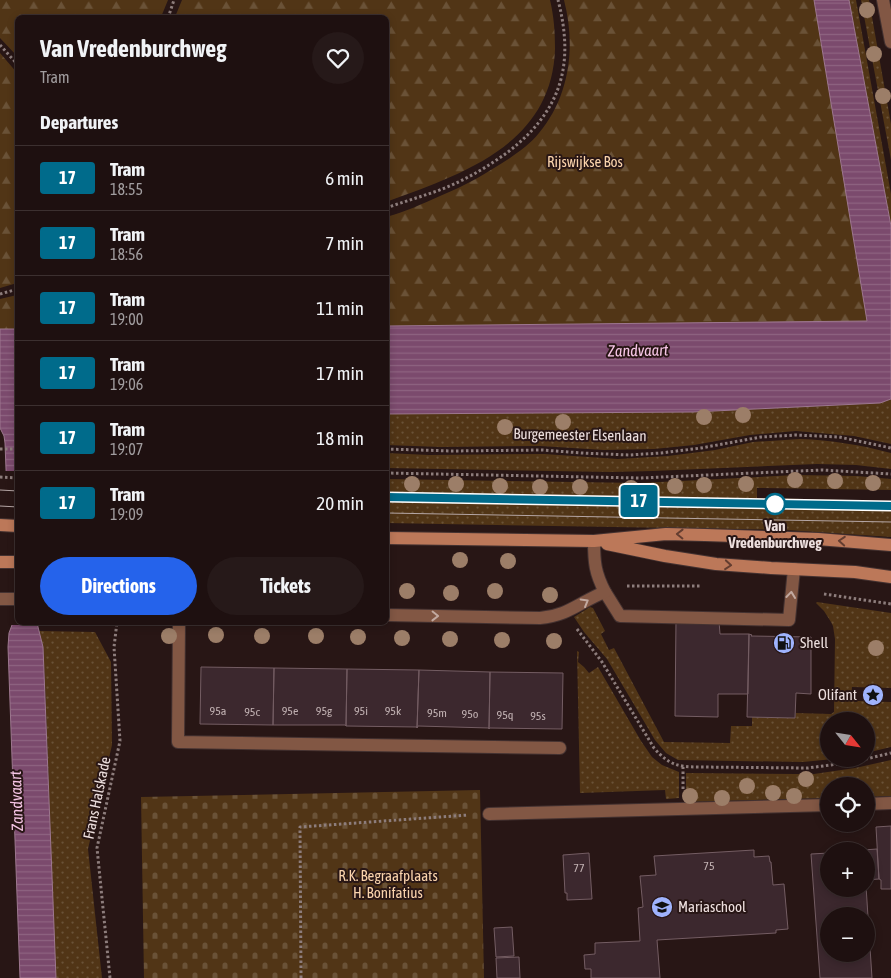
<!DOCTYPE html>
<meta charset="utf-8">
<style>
:root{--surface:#1e1010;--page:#261919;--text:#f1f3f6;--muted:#a19d9f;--line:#3c3030;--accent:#2563eb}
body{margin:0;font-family:"Asap Condensed",sans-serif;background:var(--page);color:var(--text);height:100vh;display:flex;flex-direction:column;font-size:19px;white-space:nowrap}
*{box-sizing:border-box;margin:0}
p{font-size:16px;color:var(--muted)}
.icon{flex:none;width:28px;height:28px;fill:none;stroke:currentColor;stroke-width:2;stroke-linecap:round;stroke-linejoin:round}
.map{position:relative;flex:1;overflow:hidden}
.panel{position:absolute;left:15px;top:15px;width:374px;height:610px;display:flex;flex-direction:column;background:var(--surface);border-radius:8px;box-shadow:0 2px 8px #0003,0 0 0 1px var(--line)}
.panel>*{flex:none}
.badge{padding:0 10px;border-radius:4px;font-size:18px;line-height:32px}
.needle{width:32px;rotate:120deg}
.controls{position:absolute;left:820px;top:712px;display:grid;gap:10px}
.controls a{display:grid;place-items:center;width:55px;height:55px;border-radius:50%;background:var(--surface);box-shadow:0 2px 8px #0003,0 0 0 1px var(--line);font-size:25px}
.map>.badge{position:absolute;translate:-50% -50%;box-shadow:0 0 0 2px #fff}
h2{padding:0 25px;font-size:19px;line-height:45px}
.round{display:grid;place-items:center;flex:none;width:52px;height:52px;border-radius:26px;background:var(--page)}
.headline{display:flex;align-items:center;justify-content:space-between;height:85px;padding:0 25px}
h1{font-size:24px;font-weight:700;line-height:38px}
.primary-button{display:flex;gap:10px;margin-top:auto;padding:10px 25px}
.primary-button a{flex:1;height:58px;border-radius:30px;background:var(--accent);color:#fff;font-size:20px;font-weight:700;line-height:58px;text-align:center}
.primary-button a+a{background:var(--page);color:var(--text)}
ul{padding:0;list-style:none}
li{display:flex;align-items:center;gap:15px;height:65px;padding:0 25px;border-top:1px solid var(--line)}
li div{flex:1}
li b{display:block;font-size:19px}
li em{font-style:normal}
li .badge{min-width:55px;font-weight:700;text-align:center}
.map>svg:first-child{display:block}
.green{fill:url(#green-dots)}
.forest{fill:url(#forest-firs)}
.cemetery{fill:url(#cemetery-stones)}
.water{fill:url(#water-rules);stroke:#9d778f}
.pier{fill:#281615}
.building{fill:#3c282e;stroke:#745d63;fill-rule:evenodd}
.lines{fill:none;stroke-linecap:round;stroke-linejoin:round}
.lane-casing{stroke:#443231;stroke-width:14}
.street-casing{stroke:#443231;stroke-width:14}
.secondary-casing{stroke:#443231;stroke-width:14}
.path{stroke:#8d7d7c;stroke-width:3;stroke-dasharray:2.5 2.5;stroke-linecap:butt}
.lane{stroke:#825744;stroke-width:12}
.street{stroke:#825744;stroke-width:12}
.secondary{stroke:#bc7859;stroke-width:12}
.tram{stroke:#b5a6a5;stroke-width:1}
.tree{fill:#9c7e68}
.oneway{stroke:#633d30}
.oneway2{stroke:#c2a9a0}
.line-casing{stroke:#fff;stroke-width:11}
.line{stroke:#006b8b;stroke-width:8}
.stop-dot{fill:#fff;stroke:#006b8b;stroke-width:2.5}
.labels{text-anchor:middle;stroke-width:4;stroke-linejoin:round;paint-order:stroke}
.number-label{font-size:12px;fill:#c1b1b2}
.park-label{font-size:15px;fill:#fad3ac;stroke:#281615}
.street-label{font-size:15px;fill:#eddfde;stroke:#281615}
.stop-label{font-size:15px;font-weight:bold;fill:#eddfde;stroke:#281615}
.poi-label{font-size:15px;fill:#eddfde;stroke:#281615;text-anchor:start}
.water-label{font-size:16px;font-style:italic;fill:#f6c6e6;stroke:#281615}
</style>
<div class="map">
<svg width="891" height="978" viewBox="0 0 891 978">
<defs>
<pattern id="green-dots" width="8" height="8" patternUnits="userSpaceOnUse" patternTransform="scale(1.25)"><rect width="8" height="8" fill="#513516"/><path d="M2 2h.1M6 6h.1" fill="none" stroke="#6a5237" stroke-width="1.8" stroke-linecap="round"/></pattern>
<pattern id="forest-firs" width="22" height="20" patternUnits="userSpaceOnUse" patternTransform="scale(1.25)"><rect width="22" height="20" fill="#513516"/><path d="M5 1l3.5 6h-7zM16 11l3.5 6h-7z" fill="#6a5237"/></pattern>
<pattern id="cemetery-stones" width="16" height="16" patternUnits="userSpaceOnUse" patternTransform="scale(1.25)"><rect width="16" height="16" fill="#513516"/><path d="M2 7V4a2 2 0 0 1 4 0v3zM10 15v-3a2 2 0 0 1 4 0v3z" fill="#6a5237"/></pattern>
<pattern id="water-rules" width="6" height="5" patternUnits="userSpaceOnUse" patternTransform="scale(1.25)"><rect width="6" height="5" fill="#7b4a6d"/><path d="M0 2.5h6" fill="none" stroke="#8e6481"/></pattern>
</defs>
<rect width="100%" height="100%" fill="#281615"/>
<path class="green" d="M849 0H856L891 194V226Z
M861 0H869L891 124V160Z
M891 399V444L854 436 796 431 750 435 694 445 654 449 604 450 540 446 441 447 386 445V414L693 412 880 403Z
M800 439C831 440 861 445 891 453V469L856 465 817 464 653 471 611 472 386 468V453L429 455 544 454 618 459 668 456 715 450 753 442Z
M796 475 857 476 891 479V490L757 488V498L891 501V537L786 530 386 523V479L640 483Z
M817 602 891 613V688L852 687 851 698 858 701 891 702V747L866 753V721H829V759H833L803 762 678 760 666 753 655 740 607 659 584 632 574 617 590 607 593 608 605 631 601 634 609 650 614 648 664 742 730 743 731 726H752V717L795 718 796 713 831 714 834 712 835 639 833 626 831 622 824 611 816 603Z
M39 631 95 632 111 662 112 745 88 849 102 978H52L49 789 45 685 43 646Z
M577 651 579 652 578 662 584 667 589 673 598 667 641 741 652 757 662 765 679 772V798L666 799 665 790 580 793Z
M891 760V796L866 797V786H829V798L686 802V773L796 774H814L855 768Z"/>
<path class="forest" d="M0 0H168L161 17 18 18 17 56 0 38Z
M182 0H550C554 17 555 32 555 49 552 145 462 174 386 202V18L175 17Z
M564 0H814L868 322 386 326V217C405 212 422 204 440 196 465 186 487 173 510 158 520 151 531 143 539 133 570 96 576 46 564 0Z
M0 53 18 74 17 283 0 288Z
M17 295V329H0V299Z"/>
<path class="cemetery" d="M480 790 484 978H144L141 797Z"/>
<path class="water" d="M814 0H849L891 226V399L880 403 693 412 386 414V326L867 321Z
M0 329H17L18 622 37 623 43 647 56 978H20L8 647 9 633 12 625 5 443 4 436 0 428Z"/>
<path class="pier" d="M5 471H17L18 622 38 623V625H10Z"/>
<path class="building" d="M676 620 719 621 720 634H749L748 694H718V717L675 716Z
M749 634 752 635 751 636 811 637V694L796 693 795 718 747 717Z
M201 667 274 668 273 725 200 724Z
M274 668 347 669 346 726 345 725H273Z
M347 669 419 670 417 728V727L346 726Z
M419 670 490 672 489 729V728L418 726 417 728Z
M490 672 563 673 562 729 490 728 489 729Z
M891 826V889H881V880L879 879 876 827Z
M877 849 879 879 866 880V851H849Z
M754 850V857L769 856 770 862H771L773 885 784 884 788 929 776 930V933L657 940 660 978H591V969H585L584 955 595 954V943L640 941 638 908 643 907 640 876 656 875 654 856Z
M589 853 592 899 567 900V893H565L563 855Z
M829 853V889H866V886L872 978H820L811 854ZM829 916H866V954H829Z
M512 927 514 956 496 957 494 928Z
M519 957 520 978H497L496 958Z"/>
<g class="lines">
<g class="lane-casing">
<path id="lane" d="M605 592 620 616 789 620 794 569
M179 622 178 742 560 748
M866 804 891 803
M489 814 829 805"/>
</g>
<g class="street-casing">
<path id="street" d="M883 0 891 42
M0 599H18
M386 615 540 618C568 616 581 601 605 592 595 573 594 562 594 541"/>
</g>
<g class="secondary-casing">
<path id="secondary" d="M0 525 18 526
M386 538 594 541 666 534 705 535 818 539 891 545
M607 544 665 556 716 564 771 568 855 572 891 577
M0 562H18"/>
</g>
<path class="path" d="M168 18 174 0
M0 45 18 65
M386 208C403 202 420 197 437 191 462 182 486 168 508 152 561 111 575 65 558 0
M0 294 18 289
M0 449H18
M386 449 452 451 542 450 582 453 629 455 661 453 701 448 761 437 796 435 839 437 891 448
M386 473 640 478 822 470 891 474
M0 477 18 478
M627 586H701
M824 594 891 604
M577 629 602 662 654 748C669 765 678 767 699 767L808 768 853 762 891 753
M683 789V767
M110 978 97 848 120 741 114 647 117 622
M301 978 300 827 468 815"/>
<use href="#lane" class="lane"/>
<use href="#street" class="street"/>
<use href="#secondary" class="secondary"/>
<path class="tram" d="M0 490 18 491
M386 497 891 506
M0 506 18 507
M386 513 891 522"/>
</g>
<g class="tree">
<circle cx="867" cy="10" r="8"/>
<circle cx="874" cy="54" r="8"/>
<circle cx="883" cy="96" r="8"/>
<circle cx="743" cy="415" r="8"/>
<circle cx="704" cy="417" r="8"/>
<circle cx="563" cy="422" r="8"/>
<circle cx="505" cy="427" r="8"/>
<circle cx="795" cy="480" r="8"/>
<circle cx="835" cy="481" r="8"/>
<circle cx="873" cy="483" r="8"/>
<circle cx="412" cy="484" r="8"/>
<circle cx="456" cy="484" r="8"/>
<circle cx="746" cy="484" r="8"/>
<circle cx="704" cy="485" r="8"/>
<circle cx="500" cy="486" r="8"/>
<circle cx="675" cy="486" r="8"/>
<circle cx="540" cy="487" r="8"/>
<circle cx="580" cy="487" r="8"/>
<circle cx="631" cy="488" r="8"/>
<circle cx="460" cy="560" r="8"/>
<circle cx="508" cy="561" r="8"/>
<circle cx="407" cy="591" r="8"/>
<circle cx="495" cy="591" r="8"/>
<circle cx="451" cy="593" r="8"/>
<circle cx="550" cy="595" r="8"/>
<circle cx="216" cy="635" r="8"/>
<circle cx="169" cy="636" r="8"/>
<circle cx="262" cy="636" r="8"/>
<circle cx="316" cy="636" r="8"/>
<circle cx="358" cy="637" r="8"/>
<circle cx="402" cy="638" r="8"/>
<circle cx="450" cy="639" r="8"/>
<circle cx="502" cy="640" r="8"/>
<circle cx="554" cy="641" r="8"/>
<circle cx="876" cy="648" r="8"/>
<circle cx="806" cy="779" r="8"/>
<circle cx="747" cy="786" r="8"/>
<circle cx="773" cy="793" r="8"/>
<circle cx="690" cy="796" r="8"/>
<circle cx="794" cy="796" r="8"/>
<circle cx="722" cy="798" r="8"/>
</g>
<defs><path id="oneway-chevron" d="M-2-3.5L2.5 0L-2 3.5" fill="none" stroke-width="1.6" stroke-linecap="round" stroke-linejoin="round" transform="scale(1.25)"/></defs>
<g class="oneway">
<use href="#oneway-chevron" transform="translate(680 534) rotate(-179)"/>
<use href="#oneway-chevron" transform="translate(842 541) rotate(-176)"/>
<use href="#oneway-chevron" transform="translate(728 565) rotate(5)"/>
</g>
<g class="oneway2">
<use href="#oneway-chevron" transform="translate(791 595) rotate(-84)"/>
<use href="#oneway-chevron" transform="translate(585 602) rotate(-30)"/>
<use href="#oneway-chevron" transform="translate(435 616) rotate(1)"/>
</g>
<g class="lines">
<g class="line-casing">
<path id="line" d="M386 497 891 506"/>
</g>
<use href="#line" class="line"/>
</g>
<defs>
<g id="fuel-disc" transform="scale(1.125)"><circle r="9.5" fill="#9fb3fd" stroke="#281615"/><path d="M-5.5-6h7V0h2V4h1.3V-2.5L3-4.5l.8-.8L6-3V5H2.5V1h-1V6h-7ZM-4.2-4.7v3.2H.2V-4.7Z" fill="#111"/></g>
<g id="sight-disc" transform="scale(1.125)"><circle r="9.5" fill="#9fb3fd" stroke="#281615"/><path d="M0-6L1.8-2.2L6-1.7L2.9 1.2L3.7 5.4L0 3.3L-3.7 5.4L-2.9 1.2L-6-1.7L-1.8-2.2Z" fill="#111"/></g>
<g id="school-disc" transform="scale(1.125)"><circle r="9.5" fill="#9fb3fd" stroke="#281615"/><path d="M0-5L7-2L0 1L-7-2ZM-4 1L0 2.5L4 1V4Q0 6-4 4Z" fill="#111"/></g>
</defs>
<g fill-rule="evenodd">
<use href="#fuel-disc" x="784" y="643"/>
<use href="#sight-disc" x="873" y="695"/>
<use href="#school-disc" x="662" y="907"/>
</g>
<circle class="stop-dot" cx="775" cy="504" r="10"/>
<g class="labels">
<g class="number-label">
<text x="218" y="715">95a</text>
<text x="290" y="715">95e</text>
<text x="324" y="715">95g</text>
<text x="361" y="715">95i</text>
<text x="393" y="715">95k</text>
<text x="252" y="716">95c</text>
<text x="437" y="717">95m</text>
<text x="470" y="718">95o</text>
<text x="505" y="719">95q</text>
<text x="538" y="720">95s</text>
<text x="709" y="870">75</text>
<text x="579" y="872">77</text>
</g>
<g class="park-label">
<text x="585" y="167">Rijswijkse Bos</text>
<text x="388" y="881">R.K. Begraafplaats<tspan x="388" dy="17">H. Bonifatius</tspan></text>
</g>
<g class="street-label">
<text transform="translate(580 435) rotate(1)" y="5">Burgemeester Elsenlaan</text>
<text transform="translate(97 798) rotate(-78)" y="5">Frans Halskade</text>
</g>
<g class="stop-label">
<text x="775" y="531">Van<tspan x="775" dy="17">Vredenburchweg</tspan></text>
</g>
<g class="poi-label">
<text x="800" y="648">Shell</text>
<text x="857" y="700" text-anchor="end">Olifant</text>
<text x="678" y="912">Mariaschool</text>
</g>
<g class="water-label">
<text transform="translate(638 350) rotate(-1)" y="6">Zandvaart</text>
<text transform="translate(16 801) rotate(-92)" y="6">Zandvaart</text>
</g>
</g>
</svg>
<div class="controls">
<a><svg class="needle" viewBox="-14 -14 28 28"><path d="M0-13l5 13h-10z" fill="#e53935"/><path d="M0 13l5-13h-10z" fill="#a19d9f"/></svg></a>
<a><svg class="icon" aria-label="locate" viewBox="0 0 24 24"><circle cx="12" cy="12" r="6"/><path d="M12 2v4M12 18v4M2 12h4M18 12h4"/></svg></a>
<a>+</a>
<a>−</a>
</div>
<b class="badge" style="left:639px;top:501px;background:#006b8b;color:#fff">17</b>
<section class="panel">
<div class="headline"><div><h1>Van Vredenburchweg</h1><p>Tram</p></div><a class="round"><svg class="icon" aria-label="heart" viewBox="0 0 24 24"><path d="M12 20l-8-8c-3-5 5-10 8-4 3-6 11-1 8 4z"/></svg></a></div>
<h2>Departures</h2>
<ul>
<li><span class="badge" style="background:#006b8b;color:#fff">17</span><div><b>Tram</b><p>18:55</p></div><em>6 min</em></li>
<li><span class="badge" style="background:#006b8b;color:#fff">17</span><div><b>Tram</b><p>18:56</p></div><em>7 min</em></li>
<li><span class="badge" style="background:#006b8b;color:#fff">17</span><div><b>Tram</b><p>19:00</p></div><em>11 min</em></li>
<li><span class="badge" style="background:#006b8b;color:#fff">17</span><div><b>Tram</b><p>19:06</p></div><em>17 min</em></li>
<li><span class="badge" style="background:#006b8b;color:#fff">17</span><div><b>Tram</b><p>19:07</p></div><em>18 min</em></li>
<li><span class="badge" style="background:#006b8b;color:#fff">17</span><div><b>Tram</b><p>19:09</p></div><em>20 min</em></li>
</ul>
<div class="primary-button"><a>Directions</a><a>Tickets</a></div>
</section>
</div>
